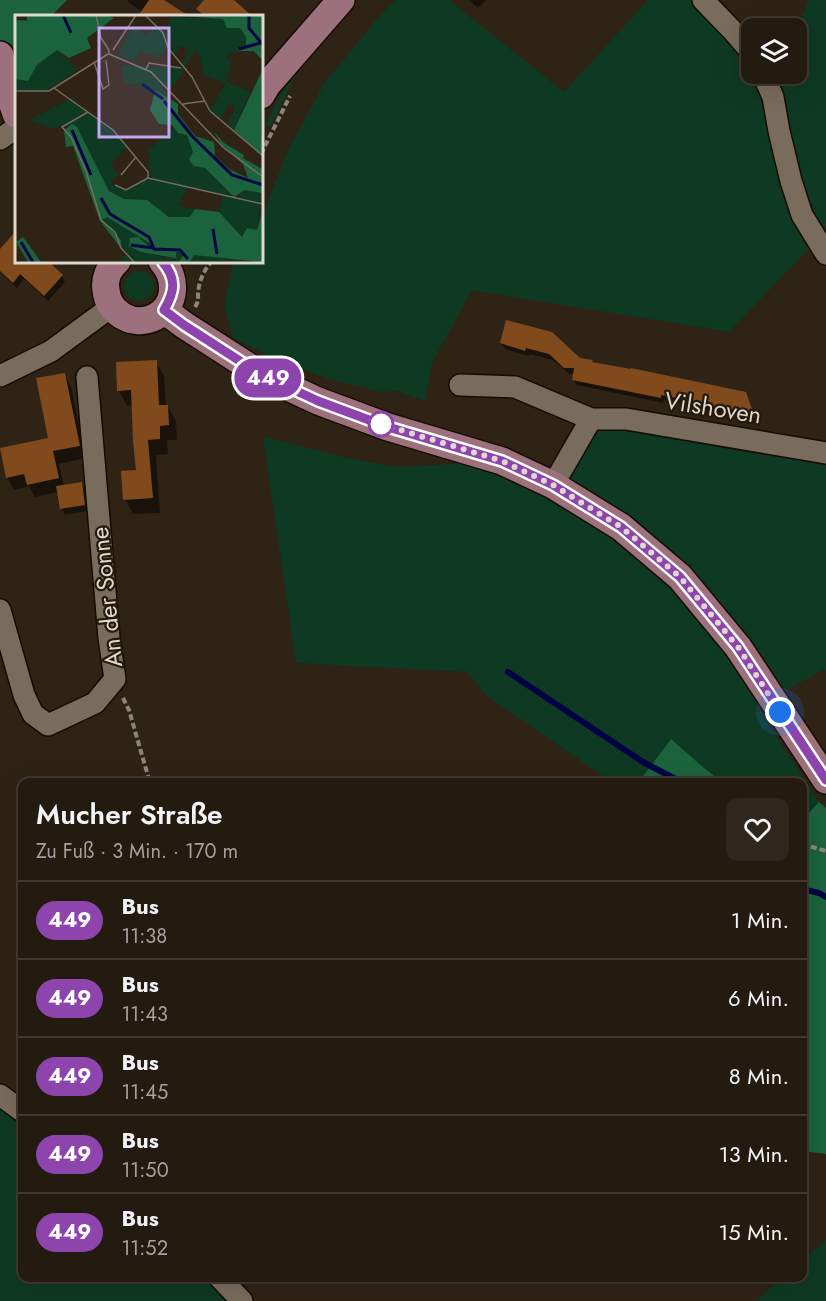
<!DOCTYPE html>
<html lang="de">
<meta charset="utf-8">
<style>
:root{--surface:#231a10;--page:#2f271e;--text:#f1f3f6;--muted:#a3a19f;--line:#403830}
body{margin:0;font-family:Jost,sans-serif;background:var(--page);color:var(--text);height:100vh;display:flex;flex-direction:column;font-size:22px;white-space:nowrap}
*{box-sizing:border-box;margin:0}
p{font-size:20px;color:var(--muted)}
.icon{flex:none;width:33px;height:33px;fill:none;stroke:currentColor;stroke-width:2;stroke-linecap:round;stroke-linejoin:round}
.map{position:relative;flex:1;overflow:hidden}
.sheet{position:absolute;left:18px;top:778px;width:789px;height:504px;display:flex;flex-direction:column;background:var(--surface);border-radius:12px;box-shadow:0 6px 24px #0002,0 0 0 2px var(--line)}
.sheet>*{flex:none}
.badge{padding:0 12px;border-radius:20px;font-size:21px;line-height:39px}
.fabs{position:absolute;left:741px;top:18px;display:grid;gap:12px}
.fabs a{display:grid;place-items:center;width:66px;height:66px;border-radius:12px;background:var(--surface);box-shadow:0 6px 24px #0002,0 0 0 2px var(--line);font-size:30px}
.you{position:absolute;width:30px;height:30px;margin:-15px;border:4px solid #fff;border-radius:50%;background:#1a73e8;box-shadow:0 0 0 9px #1a73e833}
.map>.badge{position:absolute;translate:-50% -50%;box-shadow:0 0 0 3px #fff}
.round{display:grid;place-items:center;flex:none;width:63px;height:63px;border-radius:12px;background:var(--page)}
.headline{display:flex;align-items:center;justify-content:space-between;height:102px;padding:0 18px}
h1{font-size:28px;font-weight:600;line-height:45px}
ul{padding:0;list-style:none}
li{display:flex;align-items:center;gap:18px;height:78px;padding:0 18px;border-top:2px solid var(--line)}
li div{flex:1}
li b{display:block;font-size:22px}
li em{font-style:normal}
li .badge{min-width:66px;font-weight:700;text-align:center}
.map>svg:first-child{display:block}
.green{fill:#0e3922}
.forest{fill:#1b633d}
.shadow{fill:#0007}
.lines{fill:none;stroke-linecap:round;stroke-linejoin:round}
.stream{stroke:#000444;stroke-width:6}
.building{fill:#804a1c}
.minor-casing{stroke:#160c02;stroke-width:24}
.major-casing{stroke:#160c02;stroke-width:30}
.path{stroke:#8e857a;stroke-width:4;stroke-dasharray:6 3;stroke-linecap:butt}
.minor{stroke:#796c5c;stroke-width:21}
.major{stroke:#9c707c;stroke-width:27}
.line-casing{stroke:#fff;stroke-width:14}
.line{stroke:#8e44ad;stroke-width:9}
.walk{stroke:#dfd8cf;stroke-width:6;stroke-dasharray:0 10.8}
.stop-dot{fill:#fff;stroke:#8e44ad;stroke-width:3}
.labels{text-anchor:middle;stroke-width:4.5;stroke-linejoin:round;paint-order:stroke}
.street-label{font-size:24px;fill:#dfd8cf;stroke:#251a0c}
.inset-river{fill:none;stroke:#000444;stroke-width:3}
.inset-road{fill:none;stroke:#756b60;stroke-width:1.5}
.view{fill:#c5a6f0;fill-opacity:0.15;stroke:#c5a6f0;stroke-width:3}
.inset-edge{fill:none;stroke:#dfd8cf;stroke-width:3}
</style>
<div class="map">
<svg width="826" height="1301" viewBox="0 0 826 1301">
<rect width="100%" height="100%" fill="#2f2316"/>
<path class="green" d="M396 0H449L564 92 648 0H703L751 53 752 74H763L773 96 781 74H796L797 31 808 0H826V254L816 241 729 332 472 290 433 361 425 401 397 391 381 392 329 379 269 356 233 338 224 305 232 268 236 261H261V216L265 208 289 148 324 84 379 16Z
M335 21 339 25 304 63 294 79 270 127 265 125 289 77Z
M124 286a15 15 0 1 1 30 0a15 15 0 1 1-30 0Z
M591 419 826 453V669L756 705 819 802 803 820 802 783H724L704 768 671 739 638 783H613L487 696 467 672 296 663 263 437 344 457 395 467 502 461 552 485Z
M0 1099 22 1114V1278H220L242 1301H0Z
M826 1240V1301H755L782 1278H802L803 1260Z"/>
<path class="forest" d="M0 0H67L51 16H16V49L0 53Z
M671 739 704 768 724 783H638Z
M819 802 826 808V1154L802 1151V820Z"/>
<path class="shadow" d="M127 0H161L179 16H140L143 12 129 3Z
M206 0H231L248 16H203L198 9Z
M468 0H486L478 8Z
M16 234V261H45L62 276 65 282 48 301 24 279 17 288 0 272V251Z
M507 322 579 359 592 362 593 363 745 393 749 399 756 422 694 409 692 406 664 400 663 403 577 385 573 380 574 374H569L553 360 529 354V356L505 349 501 343Z
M156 362 164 376 166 406H168L176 421 177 440H167L168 454 156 455 160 513 133 514 125 499 137 471 133 405 127 406 119 391Z
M64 374 71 387 86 458 59 464 64 486 82 483 85 489 87 511 65 515 62 509 59 492 35 497 29 486 14 490 7 477 50 439Z"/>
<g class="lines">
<path class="stream" d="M508 672 643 762 683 783
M802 889 819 893 826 897"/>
</g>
<path class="building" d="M149 0H164L189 16H138Z
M204 0H234L252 16H205L196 9Z
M16 231V261H48L63 275 44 296 20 274 13 283 0 271V249Z
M506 320 552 332 580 358 593 360 592 362 631 369V368L746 392 755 417 689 403V401L661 395V398L572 380 574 368H564L549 354 526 348 525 351 500 343Z
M157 360 159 405H168L169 425 160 426V439L148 440 153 498 123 500 121 471 136 470 133 441 131 390 117 391 116 362Z
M65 373 80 446 53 451 59 478 27 485 24 474 6 478 0 448 48 438 36 378Z
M82 482 85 505 60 509 56 486Z"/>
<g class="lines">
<g class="minor-casing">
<path id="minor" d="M703 0 733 31 752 53
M763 74 773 97 779 131 791 181 802 215 826 254
M0 139 16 128
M0 376 51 351 111 307
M460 385 515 387 591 419
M553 485 591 419H626L826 453
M0 610 24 695 33 714 48 725 95 703 115 679 109 638 87 377
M0 1095 22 1111
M220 1278 242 1301"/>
</g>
<g class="major-casing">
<path id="major" d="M0 55 7 87 16 114
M261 95 267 85 341 0
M117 261C109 268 104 279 106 290 108 313 133 328 155 317 177 306 177 278 162 261
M164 310 184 325 260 374 318 401 388 427 502 461 553 485 621 527 680 577 738 647 826 780"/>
</g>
<path class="path" d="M261 154 290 96
M195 307C199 301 198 299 198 293 199 281 204 270 212 261
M123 698 129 710 150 783
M802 846H809L826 851"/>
<use href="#minor" class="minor"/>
<use href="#major" class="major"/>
</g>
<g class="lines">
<g class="line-casing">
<path id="line" d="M162 261C177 279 175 291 164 310L184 325 260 374 318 401 388 427 502 461 553 485 621 527 680 577 738 647 826 780"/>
</g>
<use href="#line" class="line"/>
<path class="walk" d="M381 424 502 461 553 485 621 527 680 577 738 647 780 712"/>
</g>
<circle class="stop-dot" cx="381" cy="424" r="12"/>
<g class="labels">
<g class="street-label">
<text transform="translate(713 408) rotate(9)" y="8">Vilshoven</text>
<text transform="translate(107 597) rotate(-96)" y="8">An der Sonne</text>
</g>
</g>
<g transform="translate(15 15)">
<rect width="248" height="248" fill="#2f2316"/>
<path d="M156 2 208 4 225 13 231 22V31L212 41 216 51 211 67 235 76 219 115 212 109 220 94 218 90 214 89 206 104 195 95 211 68 189 60 184 38 179 36 160 70 148 72 151 83 141 75 137 80 123 69H109L106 50 166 53 174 35 164 31 159 43 153 33 145 41 124 37 120 47 103 39 119 11 131 20 141 10 149 20ZM42 35 63 55 29 77 0 76V64L13 66 22 50ZM55 84 94 112 113 131 96 149 103 159 95 168 108 175 136 163 133 145 136 142 132 136 159 113 172 120 178 137 210 174 222 183 230 175 247 178 242 215 227 222 221 219 204 197 208 180 173 172 163 191 180 194 175 202 164 204 144 197 131 185 109 184 94 176 62 112 47 111 71 98 40 114 14 105ZM92 202 125 219 137 233 115 223 146 242 161 243V236L170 238 164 247H106L107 241 113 242 86 205ZM178 240 211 242 231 247H175Z" fill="#0e3922"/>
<path d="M12 0H92L99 3 72 23 76 33 54 43 42 35 22 50 13 66 0 64V10L2 5 12 6ZM154 0H247V45L239 36H223L231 31V22L225 13H212L208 4ZM247 56 246 113 247 141 219 115ZM140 75 163 89V99L180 121 199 127 200 141 214 154 233 163 228 149 207 130 198 116 209 128 229 140 228 143 247 154V178L230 175 219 182 190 153 179 151 174 145 178 137 172 120 163 118 157 110 144 109 135 95ZM57 109 62 112 94 176 109 184 132 185 154 202H175L180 194 204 197 227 222 232 213 242 215 247 198V247L179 240 175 247H164L169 238 161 237V243L126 237 114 231 115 223 123 222 136 233V229L92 202 87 205 106 225V233L85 206 58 131 51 132 49 115ZM8 222 26 247H13L1 227Z" fill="#1b633d"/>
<path class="inset-river" d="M48 0 56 18M234 0V13L248 30M224 34 245 28M127 69 148 84M149 86 177 121 217 160 248 170M57 115 76 160M86 183 95 199 134 222 139 234 165 235 173 244M198 214 202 239M6 227 18 247M116 230 138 233"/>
<path class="inset-road" d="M81 0 86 23 94 35M130 0 148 18 153 33 177 62 195 96 248 141M94 35V39L136 57 209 133 248 162M98 35 121 0M79 47 88 74 94 70 91 45M131 54 134 48 166 53M39 73 98 115 133 157V163M0 76H34L93 39M168 89 190 86M73 97 47 112 56 122 71 156 86 205 100 217 106 233 119 247M106 160 121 142M133 163 248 189M100 170 111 175 133 163"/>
<path class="view" d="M84 13H154V122H84Z"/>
<rect width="248" height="248" class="inset-edge"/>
</g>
</svg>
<div class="fabs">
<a><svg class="icon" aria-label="layers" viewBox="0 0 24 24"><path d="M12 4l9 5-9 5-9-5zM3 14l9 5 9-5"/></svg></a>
</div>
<div class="you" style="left:780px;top:712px"></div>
<b class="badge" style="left:268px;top:378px;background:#8e44ad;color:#fff">449</b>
<section class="sheet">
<div class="headline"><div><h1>Mucher Straße</h1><p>Zu Fuß · 3 Min. · 170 m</p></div><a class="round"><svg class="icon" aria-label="heart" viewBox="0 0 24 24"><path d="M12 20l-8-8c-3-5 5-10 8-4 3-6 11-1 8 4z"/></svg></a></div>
<ul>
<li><span class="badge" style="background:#8e44ad;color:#fff">449</span><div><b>Bus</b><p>11:38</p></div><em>1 Min.</em></li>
<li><span class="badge" style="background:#8e44ad;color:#fff">449</span><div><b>Bus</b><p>11:43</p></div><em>6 Min.</em></li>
<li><span class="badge" style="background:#8e44ad;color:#fff">449</span><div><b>Bus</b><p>11:45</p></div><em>8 Min.</em></li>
<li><span class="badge" style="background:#8e44ad;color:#fff">449</span><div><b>Bus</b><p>11:50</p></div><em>13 Min.</em></li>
<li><span class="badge" style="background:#8e44ad;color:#fff">449</span><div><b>Bus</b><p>11:52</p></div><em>15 Min.</em></li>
</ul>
</section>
</div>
